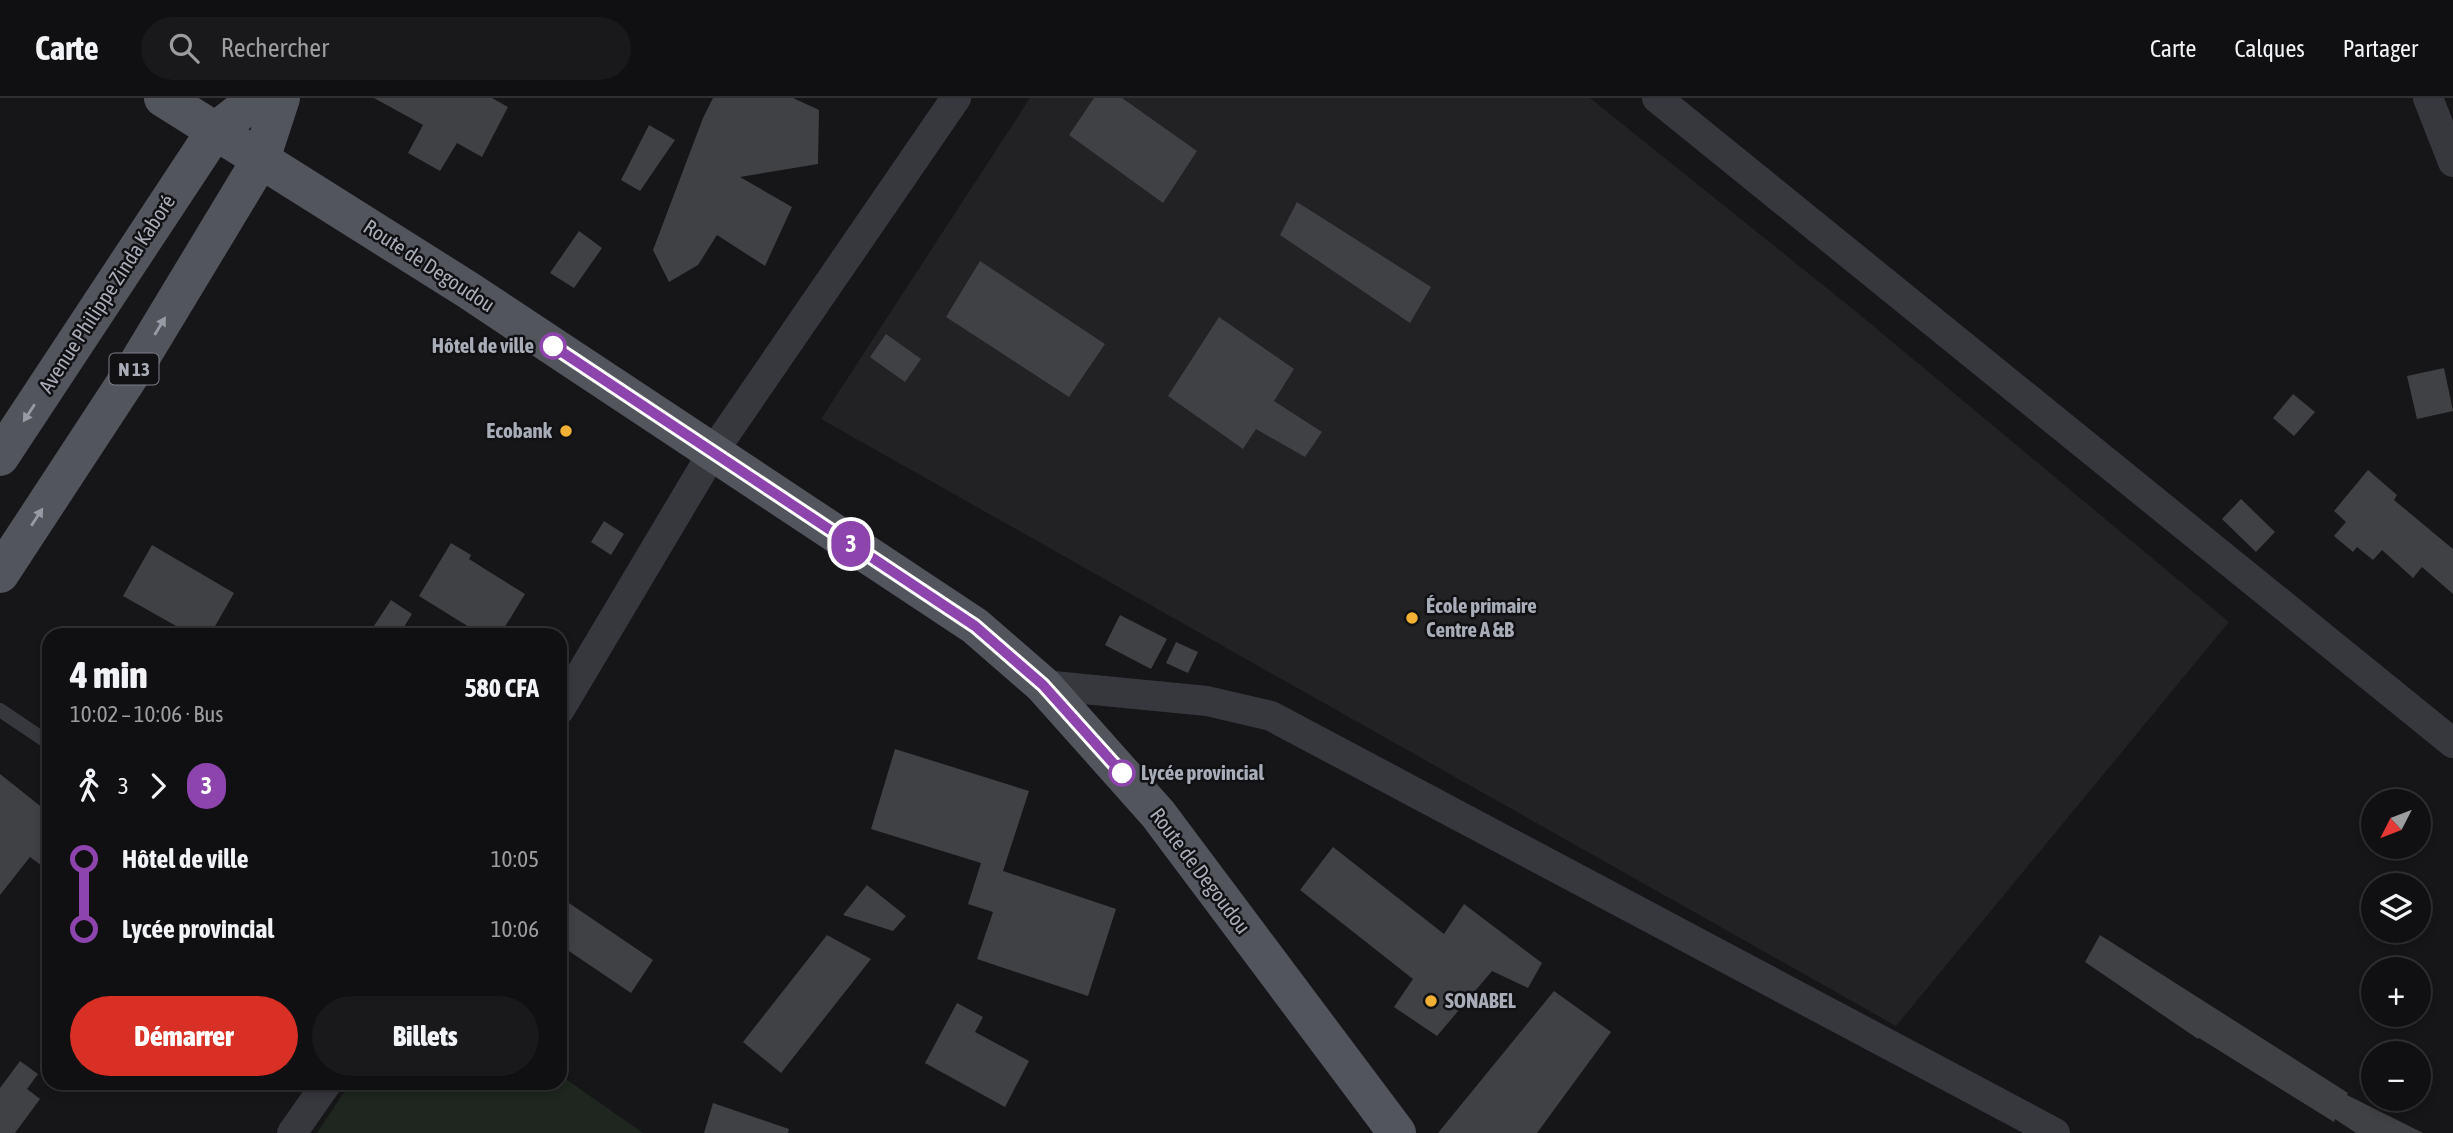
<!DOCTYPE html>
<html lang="fr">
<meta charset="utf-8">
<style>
:root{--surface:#101012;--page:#19191b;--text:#f1f3f6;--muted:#9c9d9f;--line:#303032;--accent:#d93025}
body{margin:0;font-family:"Asap Condensed",sans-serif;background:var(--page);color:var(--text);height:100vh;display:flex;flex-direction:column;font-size:26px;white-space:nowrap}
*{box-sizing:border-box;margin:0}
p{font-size:23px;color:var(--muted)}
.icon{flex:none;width:38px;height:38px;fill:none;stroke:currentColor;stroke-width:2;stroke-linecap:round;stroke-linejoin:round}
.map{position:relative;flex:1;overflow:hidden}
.details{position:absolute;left:42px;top:530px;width:525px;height:462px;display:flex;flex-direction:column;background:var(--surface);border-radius:21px;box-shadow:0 4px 10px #0003,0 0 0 2px var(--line)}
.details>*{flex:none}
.badge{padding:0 14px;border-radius:23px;font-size:24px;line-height:46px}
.needle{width:46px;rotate:228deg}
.buttons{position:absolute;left:2361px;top:691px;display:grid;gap:14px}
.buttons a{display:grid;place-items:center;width:70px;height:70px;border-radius:50%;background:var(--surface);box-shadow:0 4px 10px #0003,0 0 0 2px var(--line);font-size:35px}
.map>.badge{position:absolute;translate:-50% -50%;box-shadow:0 0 0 4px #fff}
.legs{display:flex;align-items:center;gap:10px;height:77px;padding:0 28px;font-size:23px}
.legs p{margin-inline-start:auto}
.summary{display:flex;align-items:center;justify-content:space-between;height:119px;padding:0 28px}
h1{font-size:38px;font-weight:800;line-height:52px}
.primary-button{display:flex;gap:14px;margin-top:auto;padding:14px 28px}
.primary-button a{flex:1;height:80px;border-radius:42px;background:var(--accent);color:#fff;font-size:28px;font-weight:800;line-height:80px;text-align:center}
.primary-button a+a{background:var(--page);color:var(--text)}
ul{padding:0 28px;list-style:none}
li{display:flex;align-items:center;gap:24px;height:70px;font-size:26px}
li i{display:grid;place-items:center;width:10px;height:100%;margin:0 9px;background:currentColor}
li i::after{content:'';width:18px;height:18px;margin:-9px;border:5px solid;border-radius:50%;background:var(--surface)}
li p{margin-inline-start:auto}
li:first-child i{background:linear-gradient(#0000 50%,currentColor 0)}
li:last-child i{background:linear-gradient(currentColor 50%,#0000 0)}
header{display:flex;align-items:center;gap:42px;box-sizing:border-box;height:98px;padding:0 35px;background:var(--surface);border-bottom:2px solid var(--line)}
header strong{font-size:33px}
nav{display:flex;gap:38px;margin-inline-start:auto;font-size:24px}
.search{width:490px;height:63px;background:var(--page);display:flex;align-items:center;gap:18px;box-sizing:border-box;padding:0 24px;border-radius:38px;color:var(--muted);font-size:26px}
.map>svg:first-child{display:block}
.built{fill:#222225}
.green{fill:#1e261f}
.building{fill:#404145}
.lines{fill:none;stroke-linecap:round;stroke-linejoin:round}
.lane{stroke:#37383d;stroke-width:14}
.street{stroke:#37383d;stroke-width:30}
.primary{stroke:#53555c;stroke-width:38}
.oneway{fill:#979ba6}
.line-1-casing{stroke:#fff;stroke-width:16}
.line-1{stroke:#8e44ad;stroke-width:10}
.stop-1-dot{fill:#fff;stroke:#8e44ad;stroke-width:3.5}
.poi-dot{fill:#f2b134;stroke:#111113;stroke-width:2.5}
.labels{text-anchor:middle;stroke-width:5;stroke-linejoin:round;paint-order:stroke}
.shield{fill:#111113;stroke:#7b7e86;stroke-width:2}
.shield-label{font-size:19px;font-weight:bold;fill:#a8adb8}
.street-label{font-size:21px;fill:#a8adb8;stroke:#111113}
.stop-label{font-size:21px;font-weight:bold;fill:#a8adb8;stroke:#111113;text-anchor:end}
.poi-label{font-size:21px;font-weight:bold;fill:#a8adb8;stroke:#111113;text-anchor:start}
</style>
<header>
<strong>Carte</strong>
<div class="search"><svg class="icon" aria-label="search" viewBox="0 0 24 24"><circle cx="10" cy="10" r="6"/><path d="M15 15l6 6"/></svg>Rechercher</div>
<nav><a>Carte</a><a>Calques</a><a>Partager</a></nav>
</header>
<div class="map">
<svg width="2453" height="1035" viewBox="0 0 2453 1035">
<rect width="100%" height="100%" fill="#161618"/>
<path class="built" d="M1030 0H1590L1854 212 2229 524 1896 928 821 321Z"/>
<path class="green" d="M560 977 643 1035H317L350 985H560Z"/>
<path class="building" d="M374 0H492L508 9 482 59 457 45 440 73 408 55 423 27Z
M713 0H793L819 12 818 66 740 79 792 109 765 168 717 137 698 167 669 184 653 152 703 20Z
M1094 0H1122L1197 53 1163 105 1069 37Z
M649 27 675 42 640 93 621 82Z
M1297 104 1431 189 1410 225 1280 137Z
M579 133 602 150 574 190 550 175Z
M980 163 1105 246 1069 299 946 219Z
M1219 219 1294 271 1274 303 1322 334 1305 359 1256 331 1243 351 1168 298Z
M886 236 921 261 905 284 870 259Z
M2444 270 2453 313 2417 321 2407 278Z
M2293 296 2315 314 2294 338 2273 320Z
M2368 372 2397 397 2394 402 2453 451V496L2422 469 2413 480 2382 452 2373 462 2357 449 2353 454 2334 438 2346 424 2334 413Z
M2241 401 2275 434 2256 454 2222 421Z
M604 423 624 436 611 457 591 444Z
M451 445 471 457 469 461 525 496 500 537H482L419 498Z
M152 447 234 495 210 537H192L123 498Z
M391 502 412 516 399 537H368Z
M1120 517 1167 541 1151 571 1105 547Z
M1176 544 1198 554 1188 575 1166 565Z
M895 651 1029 693 1003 773 1116 811 1088 898 977 861 993 814 968 806 981 765 871 731Z
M0 676 49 715V773L30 759 0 797Z
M1333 749 1444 836 1464 806 1542 865 1528 890 1492 873 1437 938 1394 909 1413 881 1300 792Z
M867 787 906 818 893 833 843 817Z
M560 799 653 862 631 895 560 847Z
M827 837 871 861 781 975 743 944Z
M2100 837 2348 995 2347 997 2423 1035H2356L2335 1021 2334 1024 2199 940 2198 941 2085 864Z
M1554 893 1611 934 1537 1035H1438Z
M957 905 983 919 975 934 1029 963 1005 1009 925 965Z
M20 963 38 976 27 991 40 1001 15 1035H0V990Z
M713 1005 789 1031 788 1035H704Z"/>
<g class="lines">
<path class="lane" d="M0 612 49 645"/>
<path class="street" d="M1657 0 2453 645
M2428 0 2453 64
M1043 587 1207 603 1271 618 2055 1035
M560 611 713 354 956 0
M292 1035 327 985"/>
<path class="primary" d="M163 0 468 192 975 528 1043 587 1158 716 1397 1035
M0 359 215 33 258 0
M0 476 133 273 261 61 281 0"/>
</g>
<defs><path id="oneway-solid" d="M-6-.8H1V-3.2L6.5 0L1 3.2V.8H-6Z" transform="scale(1.75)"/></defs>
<g class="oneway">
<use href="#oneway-solid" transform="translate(160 228) rotate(-59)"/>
<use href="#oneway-solid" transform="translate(29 315) rotate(123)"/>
<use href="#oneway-solid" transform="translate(37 419) rotate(-57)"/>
</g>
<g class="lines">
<g class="line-1-casing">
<path id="line-1" d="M553 248 975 528 1043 587 1122 675"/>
</g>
<use href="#line-1" class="line-1"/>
</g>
<g class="stop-1-dot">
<circle cx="553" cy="248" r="12"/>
<circle cx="1122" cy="675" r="12"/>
</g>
<g class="poi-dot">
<circle cx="566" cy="333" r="7"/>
<circle cx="1412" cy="520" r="7"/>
<circle cx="1431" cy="903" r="7"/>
</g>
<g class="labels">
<rect class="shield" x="109.5" y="255.5" width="49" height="31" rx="5"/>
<g class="shield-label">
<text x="134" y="278">N 13</text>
</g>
<g class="street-label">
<text transform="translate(429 168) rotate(33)" y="7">Route de Degoudou</text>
<text transform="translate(107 196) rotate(-57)" y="7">Avenue Philippe Zinda Kaboré</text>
<text transform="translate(1200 773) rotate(53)" y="7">Route de Degoudou</text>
</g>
<g class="stop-label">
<text x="534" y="255">Hôtel de ville</text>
<text x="1141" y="682" text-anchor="start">Lycée provincial</text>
</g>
<g class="poi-label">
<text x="552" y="340" text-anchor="end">Ecobank</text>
<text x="1426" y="515">École primaire<tspan x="1426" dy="24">Centre A &amp;B</tspan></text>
<text x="1445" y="910">SONABEL</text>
</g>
</g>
</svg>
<div class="buttons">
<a><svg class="needle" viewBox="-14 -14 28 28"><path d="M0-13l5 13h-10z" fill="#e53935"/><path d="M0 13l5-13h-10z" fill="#9c9d9f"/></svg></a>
<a><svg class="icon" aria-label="layers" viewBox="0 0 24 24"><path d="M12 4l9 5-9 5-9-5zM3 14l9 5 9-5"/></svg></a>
<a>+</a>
<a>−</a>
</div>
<b class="badge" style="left:851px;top:446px;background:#8e44ad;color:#fff">3</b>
<section class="details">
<div class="summary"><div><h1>4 min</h1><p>10:02 – 10:06 · Bus</p></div><b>580 CFA</b></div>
<div class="legs"><svg class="icon" aria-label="walk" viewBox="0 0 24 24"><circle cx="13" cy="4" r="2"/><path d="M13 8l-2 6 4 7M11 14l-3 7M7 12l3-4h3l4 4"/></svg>3<svg class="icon" aria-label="forward" viewBox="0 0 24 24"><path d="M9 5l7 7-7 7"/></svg><b class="badge" style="background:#8e44ad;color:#fff">3</b></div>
<ul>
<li><i style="color:#8e44ad"></i><b>Hôtel de ville</b><p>10:05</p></li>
<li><i style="color:#8e44ad"></i><b>Lycée provincial</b><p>10:06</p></li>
</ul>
<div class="primary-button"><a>Démarrer</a><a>Billets</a></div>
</section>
</div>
